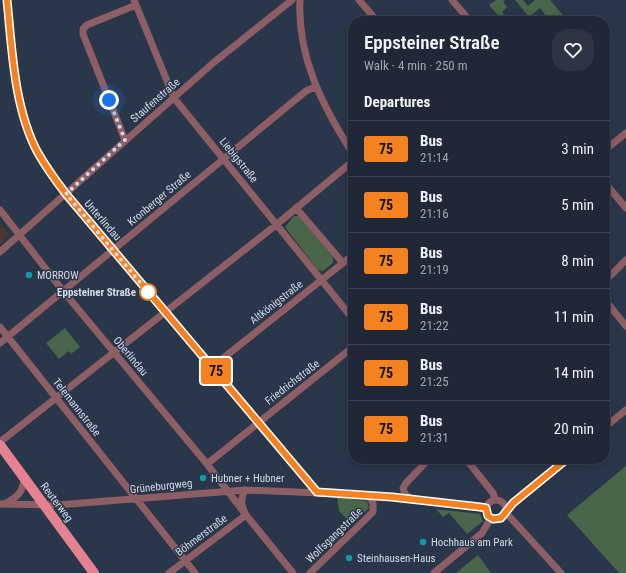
<!DOCTYPE html>
<meta charset="utf-8">
<style>
:root{--surface:#202838;--page:#2d3443;--text:#f1f3f6;--muted:#a2a6ae;--line:#3d4453}
body{margin:0;font-family:"Roboto Condensed",sans-serif;background:var(--page);color:var(--text);height:100vh;display:flex;flex-direction:column;font-size:15px;white-space:nowrap}
*{box-sizing:border-box;margin:0}
p{font-size:13px;color:var(--muted)}
.icon{flex:none;width:22px;height:22px;fill:none;stroke:currentColor;stroke-width:2;stroke-linecap:round;stroke-linejoin:round}
.map{position:relative;flex:1;overflow:hidden}
.details{position:absolute;left:348px;top:16px;width:262px;height:448px;display:flex;flex-direction:column;background:var(--surface);border-radius:16px;box-shadow:0 2px 10px #0003,0 0 0 1px var(--line)}
.details>*{flex:none}
.badge{padding:0 8px;border-radius:3px;font-size:14px;line-height:26px}
.you{position:absolute;width:20px;height:20px;margin:-10px;border:3px solid #fff;border-radius:50%;background:#1a73e8;box-shadow:0 0 0 6px #1a73e833}
.map>.badge{position:absolute;translate:-50% -50%;box-shadow:0 0 0 2px #fff}
h2{padding:0 16px;font-size:15px;line-height:36px}
.round{display:grid;place-items:center;flex:none;width:42px;height:42px;border-radius:16px;background:var(--page)}
.overview{display:flex;align-items:center;justify-content:space-between;height:68px;padding:0 16px}
h1{font-size:19px;font-weight:600;line-height:30px}
ul{padding:0;list-style:none}
li{display:flex;align-items:center;gap:12px;height:56px;padding:0 16px;border-top:1px solid var(--line)}
li div{flex:1}
li b{display:block;font-size:15px}
li em{font-style:normal}
li .badge{min-width:44px;font-weight:700;text-align:center}
.map>svg:first-child{display:block}
.education{fill:#4a392e}
.green{fill:#4a664a}
.lines{fill:none;stroke-linecap:round;stroke-linejoin:round}
.street{stroke:#8e5e65;stroke-width:7}
.primary{stroke:#e48292;stroke-width:10}
.line-casing{stroke:#fff;stroke-width:9}
.line{stroke:#f58220;stroke-width:6}
.walk{stroke:#d4dbe8;stroke-width:4;stroke-dasharray:0 7.2}
.culture-dot{fill:#0f9aa8;stroke:#2a364a;stroke-width:1.5}
.stop-dot{fill:#fff;stroke:#f58220;stroke-width:2}
.labels{text-anchor:middle;stroke-width:3;stroke-linejoin:round;paint-order:stroke}
.street-label{font-size:11px;fill:#d4dbe8;stroke:#2a364a}
.poi-label{font-size:11px;fill:#d4dbe8;stroke:#2a364a;text-anchor:start}
.stop-label{font-size:11px;font-weight:bold;fill:#d4dbe8;stroke:#2a364a;text-anchor:end}
</style>
<div class="map">
<svg width="626" height="573" viewBox="0 0 626 573">
<rect width="100%" height="100%" fill="#2a364a"/>
<path class="education" d="M0 223 9 235 0 245Z"/>
<path class="green" d="M496 0H505L503 2 507 7 502 12 506 17 502 20 489 5Z
M515 0H523L528 6 535 0H550L568 21H544L548 18 540 8 529 17Z
M294 216H299L333 257V263L323 271 318 270 285 227Z
M65 328 80 347 71 354 69 351 59 359 46 343Z
M626 466V573H619L567 515Z
M337 497 367 501 369 508 352 524 339 511Z
M436 509 480 514 483 521 467 534 449 513 443 517Z
M478 555 491 573H456Z"/>
<g class="lines">
<path class="street" d="M7 0C12 51 15 104 37 150 44 166 56 180 66 194L317 492
M134 0 174 98 353 319
M300 0C297 57 323 107 353 154
M359 0 377 21
M452 0 470 21
M125 140 83 34V29L87 25 136 5
M605 150 626 133
M605 183 626 208
M296 208 343 263
M0 210 63 291 207 464 246 515 293 573
M0 252 213 63 292 0
M605 281 626 260
M605 300 626 326
M0 327 195 573
M0 343 306 91 315 87
M212 367 353 255
M605 427 626 410
M0 442 276 225 353 161
M466 459 493 493 495 500
M207 464 353 347
M411 499 405 494 403 488 406 483 429 459
M486 510a10 10 0 1 1 20 0a10 10 0 1 1-20 0Z
M6 503C18 497 23 492 24 478
M0 504 57 505 245 490 368 495 486 508
M506 513 513 503 567 459
M505 514 510 517 561 573
M169 573 246 515C241 505 240 500 245 490
M310 573 373 512V503L368 495
M434 573 482 533 491 518"/>
<path class="primary" d="M0 445 94 573"/>
</g>
<g class="lines">
<g class="line-casing">
<path id="line" d="M7 0C12 49 14 109 38 153 46 167 56 181 66 194L317 492 392 497 480 507 486 508 488 516 493 519 501 518 513 503 567 459"/>
</g>
<use href="#line" class="line"/>
<path class="walk" d="M109 100 125 140 66 194 148 292"/>
</g>
<g class="culture-dot">
<circle cx="29" cy="275" r="4"/>
<circle cx="203" cy="478" r="4"/>
<circle cx="423" cy="542" r="4"/>
<circle cx="349" cy="558" r="4"/>
</g>
<circle class="stop-dot" cx="148" cy="292" r="8"/>
<g class="labels">
<g class="street-label">
<text transform="translate(155 100) rotate(-41)" y="4">Staufenstraße</text>
<text transform="translate(239 160) rotate(51)" y="4">Liebigstraße</text>
<text transform="translate(159 198) rotate(-40)" y="4">Kronberger Straße</text>
<text transform="translate(103 220) rotate(49)" y="4">Unterlindau</text>
<text transform="translate(276 302) rotate(-38)" y="4">Altkönigstraße</text>
<text transform="translate(131 356) rotate(50)" y="4">Oberlindau</text>
<text transform="translate(292 382) rotate(-38)" y="4">Friedrichstraße</text>
<text transform="translate(77 407) rotate(52)" y="4">Telemannstraße</text>
<text transform="translate(161 486) rotate(-6)" y="4">Grüneburgweg</text>
<text transform="translate(57 502) rotate(53)" y="4">Reuterweg</text>
<text transform="translate(201 535) rotate(-37)" y="4">Böhmerstraße</text>
<text transform="translate(334 535) rotate(-44)" y="4">Wolfsgangstraße</text>
</g>
<g class="poi-label">
<text x="37" y="279">MORROW</text>
<text x="211" y="482">Hubner + Hubner</text>
<text x="431" y="546">Hochhaus am Park</text>
<text x="357" y="562">Steinhausen-Haus</text>
</g>
<g class="stop-label">
<text x="136" y="296">Eppsteiner Straße</text>
</g>
</g>
</svg>
<div class="you" style="left:109px;top:100px"></div>
<b class="badge" style="left:216px;top:371px;background:#f58220;color:#111">75</b>
<section class="details">
<div class="overview"><div><h1>Eppsteiner Straße</h1><p>Walk · 4 min · 250 m</p></div><a class="round"><svg class="icon" aria-label="heart" viewBox="0 0 24 24"><path d="M12 20l-8-8c-3-5 5-10 8-4 3-6 11-1 8 4z"/></svg></a></div>
<h2>Departures</h2>
<ul>
<li><span class="badge" style="background:#f58220;color:#111">75</span><div><b>Bus</b><p>21:14</p></div><em>3 min</em></li>
<li><span class="badge" style="background:#f58220;color:#111">75</span><div><b>Bus</b><p>21:16</p></div><em>5 min</em></li>
<li><span class="badge" style="background:#f58220;color:#111">75</span><div><b>Bus</b><p>21:19</p></div><em>8 min</em></li>
<li><span class="badge" style="background:#f58220;color:#111">75</span><div><b>Bus</b><p>21:22</p></div><em>11 min</em></li>
<li><span class="badge" style="background:#f58220;color:#111">75</span><div><b>Bus</b><p>21:25</p></div><em>14 min</em></li>
<li><span class="badge" style="background:#f58220;color:#111">75</span><div><b>Bus</b><p>21:31</p></div><em>20 min</em></li>
</ul>
</section>
</div>
